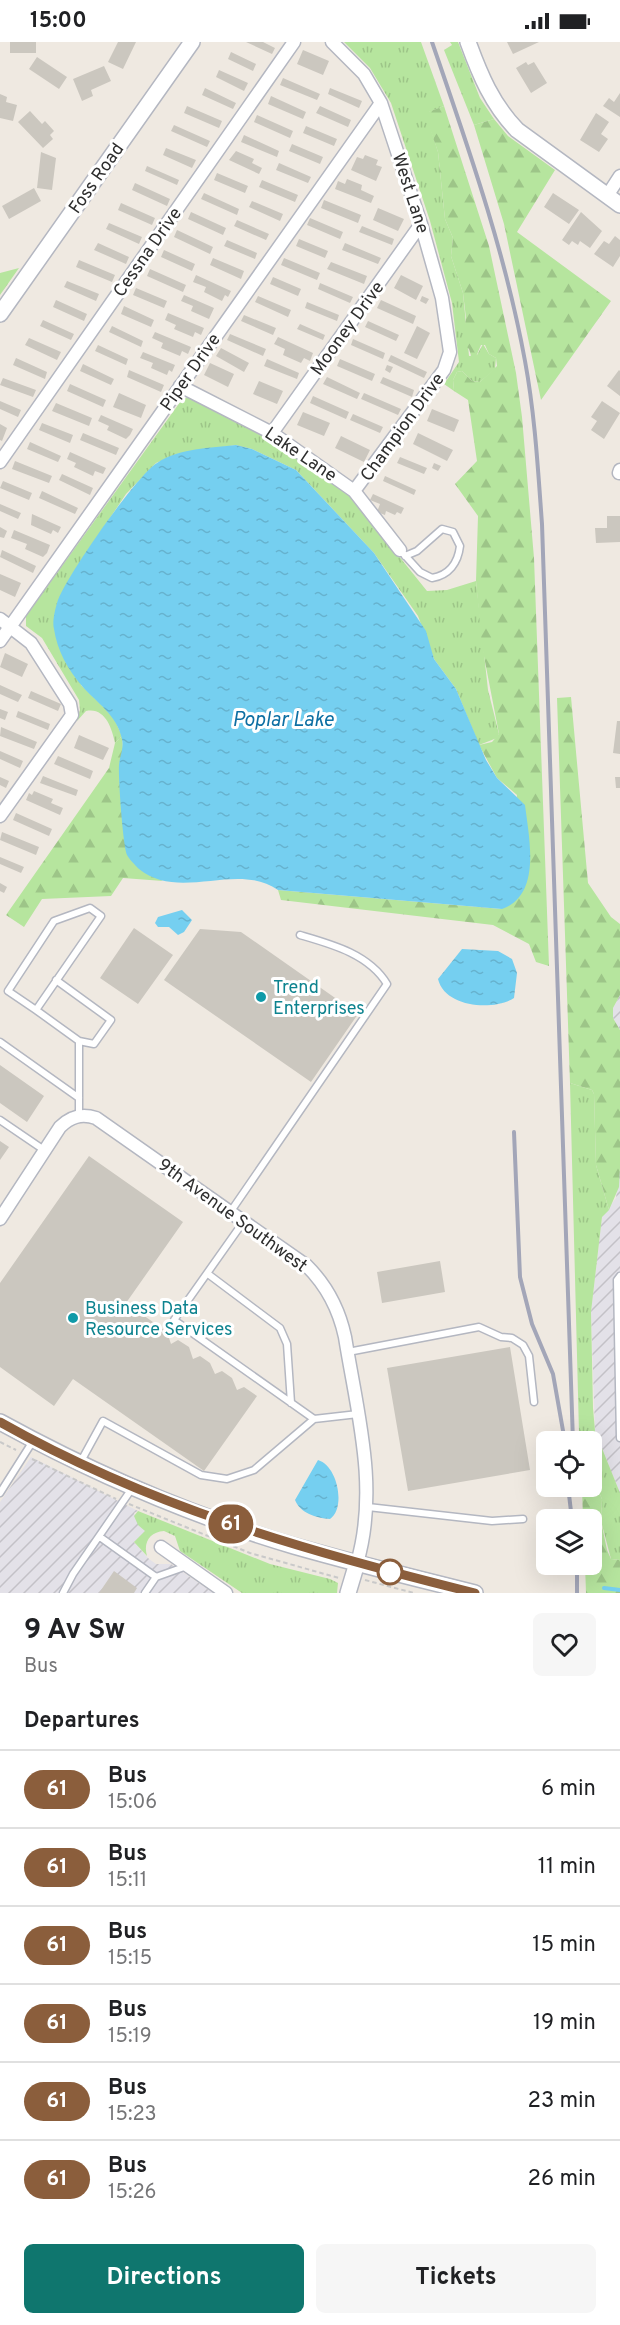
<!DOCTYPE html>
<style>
:root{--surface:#fff;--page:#f6f6f6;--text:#202124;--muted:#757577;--line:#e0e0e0;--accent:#0f766e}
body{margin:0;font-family:Overpass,sans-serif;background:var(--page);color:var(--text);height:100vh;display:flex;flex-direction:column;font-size:22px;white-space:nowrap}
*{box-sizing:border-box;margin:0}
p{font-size:20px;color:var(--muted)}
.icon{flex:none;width:33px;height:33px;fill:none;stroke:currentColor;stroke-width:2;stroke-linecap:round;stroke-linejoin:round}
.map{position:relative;height:1551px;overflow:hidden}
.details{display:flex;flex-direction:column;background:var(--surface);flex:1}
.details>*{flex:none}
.badge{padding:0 12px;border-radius:20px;font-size:21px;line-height:39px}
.buttons{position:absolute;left:536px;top:1389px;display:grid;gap:12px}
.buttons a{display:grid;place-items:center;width:66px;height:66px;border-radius:9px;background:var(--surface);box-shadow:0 6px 24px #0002;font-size:30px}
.map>.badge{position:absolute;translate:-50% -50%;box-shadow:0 0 0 3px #fff}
h2{padding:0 24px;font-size:22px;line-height:54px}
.round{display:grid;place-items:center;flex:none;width:63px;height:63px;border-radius:9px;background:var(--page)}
.summary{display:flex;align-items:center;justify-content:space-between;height:102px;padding:0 24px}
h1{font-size:28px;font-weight:700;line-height:45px}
.button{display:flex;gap:12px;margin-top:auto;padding:12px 24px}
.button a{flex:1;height:69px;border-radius:9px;background:var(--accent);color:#fff;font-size:24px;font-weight:700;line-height:69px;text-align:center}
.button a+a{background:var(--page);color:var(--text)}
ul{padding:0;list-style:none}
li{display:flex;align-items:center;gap:18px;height:78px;padding:0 24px;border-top:2px solid var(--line)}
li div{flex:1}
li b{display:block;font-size:22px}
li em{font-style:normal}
li .badge{min-width:66px;font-weight:700;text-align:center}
.status{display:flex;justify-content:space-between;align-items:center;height:42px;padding:0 30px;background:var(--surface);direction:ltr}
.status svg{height:16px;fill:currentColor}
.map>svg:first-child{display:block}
.industrial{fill:url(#industrial-furrows)}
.grass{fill:url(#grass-tufts)}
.forest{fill:url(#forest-firs)}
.water{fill:url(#water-ripples)}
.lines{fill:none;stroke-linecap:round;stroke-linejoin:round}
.stream{stroke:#75cff0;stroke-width:4}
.building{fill:#cbc7bf}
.service-casing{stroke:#b4b7c1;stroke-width:9}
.minor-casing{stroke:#b4b7c1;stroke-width:15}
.tertiary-casing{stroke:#b4b7c1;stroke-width:18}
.path{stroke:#c9c9c9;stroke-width:2;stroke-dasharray:4.5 3;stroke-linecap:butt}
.service{stroke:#fff;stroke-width:6}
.minor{stroke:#fff;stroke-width:12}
.tertiary{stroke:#fff;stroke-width:15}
.rail{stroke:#a3a6b8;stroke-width:4}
.line-casing{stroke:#fff;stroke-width:14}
.line{stroke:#8b5e3c;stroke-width:9}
.culture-dot{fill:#0f9aa8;stroke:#fff;stroke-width:2}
.stop-dot{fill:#fff;stroke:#8b5e3c;stroke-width:3}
.labels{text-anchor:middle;stroke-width:6;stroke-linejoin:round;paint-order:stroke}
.street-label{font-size:18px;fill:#2e2e2e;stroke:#fff}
.culture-label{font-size:18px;fill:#0d838f;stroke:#fff;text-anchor:start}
.water-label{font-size:20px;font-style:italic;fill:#0d6fa3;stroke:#fff}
</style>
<div class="status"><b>15:00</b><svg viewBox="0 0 49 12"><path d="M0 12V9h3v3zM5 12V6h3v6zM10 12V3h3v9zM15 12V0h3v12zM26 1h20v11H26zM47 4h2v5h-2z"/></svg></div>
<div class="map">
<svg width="620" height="1551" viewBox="0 0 620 1551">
<defs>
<pattern id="industrial-furrows" width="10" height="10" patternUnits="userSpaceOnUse" patternTransform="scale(1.5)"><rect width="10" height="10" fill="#e3e1e8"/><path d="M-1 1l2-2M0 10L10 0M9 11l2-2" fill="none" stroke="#c3c1c7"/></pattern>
<pattern id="grass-tufts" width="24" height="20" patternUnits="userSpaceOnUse" patternTransform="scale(1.5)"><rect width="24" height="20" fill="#b6e59e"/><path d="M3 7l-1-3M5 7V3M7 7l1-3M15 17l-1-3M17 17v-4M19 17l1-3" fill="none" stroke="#9dc588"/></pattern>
<pattern id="forest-firs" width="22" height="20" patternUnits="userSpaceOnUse" patternTransform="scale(1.5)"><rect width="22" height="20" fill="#b6e59e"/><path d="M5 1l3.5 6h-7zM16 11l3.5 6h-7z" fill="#9dc588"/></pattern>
<pattern id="water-ripples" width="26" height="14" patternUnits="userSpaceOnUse" patternTransform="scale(1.5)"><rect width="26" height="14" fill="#75cff0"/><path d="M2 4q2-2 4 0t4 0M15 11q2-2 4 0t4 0" fill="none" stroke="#66b2ce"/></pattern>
</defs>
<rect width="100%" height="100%" fill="#efe9e1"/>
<path class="industrial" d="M620 953V988L613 976V966Z
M620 1126V1451L595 1389 591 1270 602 1175 616 1156Z
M31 1415 138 1469 134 1471 145 1489 134 1500 149 1517 156 1522H171L213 1551H0V1460Z"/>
<path class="grass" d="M344 0H421L444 64 429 70 427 75 438 110 445 177 453 196 451 214 463 251 469 314 477 313 483 302 489 312 496 316 495 327 480 340 472 339 462 329 457 330 453 338 454 349 444 342 459 320 452 261 430 179 391 61 370 26Z
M450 0H458L480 56 494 77 474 83 444 8 452 3Z
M183 356H191L277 401 349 452 427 549 447 548 476 539 488 648 499 692 497 696 479 703 456 647 434 617 418 574 374 511 296 428 252 407 236 403 177 412 156 421 126 452 70 536 81 643 113 674 122 694 115 701C112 686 105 665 86 669L77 679 80 668 79 658 42 596 26 584V574Z
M570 1041 592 1048 594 1052 596 1123 609 1168 602 1175 591 1270 593 1366 595 1389 620 1451V1518L611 1517 601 1479 602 1457 597 1446 592 1396 579 1391Z
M138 1469 270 1522 330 1537 338 1541 337 1551H242L180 1509 175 1494 164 1489C150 1490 143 1500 147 1514L134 1500 145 1489 138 1483 134 1474Z"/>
<path class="forest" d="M444 64 489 204 516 331 522 375 534 516 549 924 536 920 529 902 493 883 281 858 278 848 502 867 517 753 497 736 479 703 492 700 499 692 482 604 476 539 478 474 455 442 477 419 468 358 454 349 453 338 457 330 462 329 472 339 480 340 497 324 496 316 489 312 485 303H481L475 317H472L469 307 463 301 466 276 463 251 451 214 453 196 445 177 438 110 426 75 428 70Z
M494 77 508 94 555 128 517 190 611 259 541 358 504 182 474 83Z
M19 226 0 253V231Z
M571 655 588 841 611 875 620 882V953L613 966V976L620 988V1126L619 1145 609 1168 596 1123 594 1052 592 1048 570 1041 557 656Z
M122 694 123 707 119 731 140 827 163 839 123 836 111 854 42 857 24 885 6 873 109 726 115 701Z
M579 1391 592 1396 597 1446 602 1457 601 1479 607 1508 611 1517 620 1518V1551H586L585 1523 591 1522V1478L583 1477 582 1445 591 1444V1400L580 1399Z"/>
<path class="water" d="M236 403 252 407 296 428 374 511 426 589 434 617 456 647 486 718 497 736 525 763C529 796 542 853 502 867L278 848C237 819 180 860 139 827 135 823 129 817 127 813 123 805 118 734 119 723 120 713 124 707 122 697 117 673 97 661 82 644 68 628 57 608 54 587 52 580 55 568 57 561 64 537 136 434 157 421 179 406 211 406 236 403Z
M182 868 192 878 184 890 178 893 169 885H158L155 881 158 875Z
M462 907 498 909 512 917 517 931 514 956C494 969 445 966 438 937Z
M318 1418C338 1424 346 1466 330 1477 316 1476 300 1471 295 1458Z"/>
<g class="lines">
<path class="stream" d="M604 1546 620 1548"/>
</g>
<path class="building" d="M10 0H36V11H10Z
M118 0H136L123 27 108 20Z
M246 0H263L275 6 272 12Z
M507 0H539L513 12Z
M303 8 329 19 323 33 297 22Z
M231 10 256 22 253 29 228 17Z
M37 15 67 35 59 47 29 27Z
M526 20 528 23 534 20 547 41 531 51 516 26Z
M104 24 111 39 91 48 93 54 82 59 73 37Z
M219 28 248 41 244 49 216 35Z
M283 36 320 52 317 58 280 43Z
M205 46 236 61 233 67 202 53Z
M330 46 362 59 359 66 328 52Z
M620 51V75L603 64 609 56 614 60Z
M0 52 7 55 6 60 17 63 13 79 0 76Z
M271 54 306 70 303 77 268 62Z
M187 64 222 79 219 86 184 71Z
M320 64 351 78 348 85 316 71Z
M30 69 42 82 45 79 54 89 50 93 53 97 43 106 18 80Z
M596 71 609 80 601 92 608 97 599 110 580 98Z
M257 73 293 89 290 96 254 80Z
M174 83 210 99 207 105 171 89Z
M306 84 337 97 334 104 303 91Z
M244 93 279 109 277 115 241 100Z
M292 102 323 115 320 122 289 109Z
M166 106 196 118 192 126 163 113Z
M236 109 254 117 252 121 262 126 259 132 229 118Z
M41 110 56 116 52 148 37 146Z
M365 113 378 118 376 123 382 125 376 139 351 128 357 115 363 117Z
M279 121 311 135 308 141 276 128Z
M147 124 179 138 177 143 145 129Z
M217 131 248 144 245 151 214 138Z
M347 137 362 143 361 148 374 154 371 161 335 147 338 139 345 142Z
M262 138 298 153 295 160 259 145Z
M135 141 170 157 167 164 132 148Z
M34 146 41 159 9 177 2 164Z
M204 151 239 167 237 173 201 157Z
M553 151 579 168 569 182 544 165Z
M324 158 361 173 358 181 321 166Z
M252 159 283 172 280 179 249 165Z
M121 161 155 176 152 183 118 168Z
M378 166 404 177 398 189 373 178Z
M191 170 226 186 223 193 188 177Z
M581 170 602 189 590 206 580 199 578 203 572 199 569 203 562 198Z
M310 176 343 190 340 197 307 183Z
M237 178 269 192 266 198 234 184Z
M109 181 142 195 139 202 106 187Z
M362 184 394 197 392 203 359 190Z
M177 188 213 205 210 212 174 195Z
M615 194 620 198V214L613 225 594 212 604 199 609 202Z
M299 197 328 209 325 216 296 204Z
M227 198 257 211 255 217 224 204Z
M98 201 129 215 126 222 94 208Z
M345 201 381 216 378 222 342 208Z
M164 208 195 222 192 229 161 215Z
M213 216 244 229 241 237 210 223Z
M284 216 320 231 317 238 281 223Z
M79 218 115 233 112 240 76 225Z
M331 220 367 234 364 242 327 227Z
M150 227 186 243 183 250 147 234Z
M196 233 231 249 228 255 225 253 222 259 204 250 206 245 193 240Z
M401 233 423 244 416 258 394 246Z
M273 235 301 247 298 254 270 242Z
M67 239 99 252 96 259 64 245Z
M320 241 353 255 350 261 318 247Z
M136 246 167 259 164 266 133 253Z
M184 253 214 266 209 277 191 269 193 264 181 259Z
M258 254 291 268 288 275 255 260Z
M422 254 429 257 426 262 420 259Z
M56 258 87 272 84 279 53 265Z
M381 258 416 274 413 282 377 266Z
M307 260 339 273 337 279 305 266Z
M124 264 154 278 151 285 121 272Z
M168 271 204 286 201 293 195 290 193 295 174 287 176 283 165 278Z
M244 273 276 286 273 293 241 279Z
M43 278 74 292 71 298 40 284Z
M368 279 399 293 396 299 365 285Z
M300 282 325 293 323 298 297 287Z
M112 284 143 299 141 305 109 290Z
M417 284 430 291 417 317 404 311Z
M155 290 191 305 188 312 182 309 180 314 161 306 163 301 152 296Z
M230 292 266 307 263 314 227 298Z
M278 295 313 311 310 319 304 316 301 321 283 313 285 307 274 302Z
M29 296 61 310 57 318 25 303Z
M353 297 385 311 383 317 351 303Z
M98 303 128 317 126 323 95 309Z
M221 306 249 321 244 330 216 314Z
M143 310 175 323 172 330 169 328 167 333 151 326 153 321 140 316Z
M391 313 427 330 424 336 388 319Z
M16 316 47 330 45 337 13 323Z
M267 317 299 331 297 337 264 324Z
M340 317 375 332 372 339 337 324Z
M210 321 234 332 228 345 204 333Z
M83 322 114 337 111 343 80 329Z
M387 323 393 325 390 331 385 328Z
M129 328 164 343 161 350 127 335Z
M619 328 620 329V354L607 344Z
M327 335 360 351 357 357 323 342Z
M383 335 414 348 412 355 380 341Z
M3 336 36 348 33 355 0 343Z
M259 339 283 349 277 362 253 352Z
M70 342 106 358 103 365 67 349Z
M119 351 146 363 141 376 113 365Z
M364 351 401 367 398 373 361 357Z
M313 354 349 370 346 377 310 361Z
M0 359 21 368 18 375 0 367Z
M602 359 620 371 604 397 591 388 597 379 591 375Z
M56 361 92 376 89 384 52 369Z
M432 367 459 378 454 390 427 379Z
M303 370 330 381 324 394 297 383Z
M353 372 383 385 380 391 350 378Z
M101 373 133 387 130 393 126 397 107 388 109 384 98 379Z
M42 381 73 393 70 401 39 388Z
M0 382 7 386 2 399 0 398Z
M83 391 119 406 116 413 80 398Z
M418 391 453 408 447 419 413 402Z
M341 394 370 408 364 420 335 406Z
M30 400 61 414 58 420 27 407Z
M70 410 106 426 103 432 95 429 93 434 74 425 76 421 67 417Z
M400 415 427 426 424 432 397 421Z
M15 419 52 434 49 441 12 427Z
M434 421 441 424 438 429 432 426Z
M62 432 93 446 90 453 59 438Z
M385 434 416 448 414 453 383 439Z
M3 439 32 451 29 458 0 446Z
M42 449 78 466 75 472 39 456Z
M373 452 404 466 401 472 397 470 395 473 386 469 385 473 377 470 380 462 370 458Z
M0 462 21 471 18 477 0 469Z
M32 472 61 485 58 491 53 488 51 492 31 483Z
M607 474H620V500L596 501 595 486H607Z
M0 485 7 489 4 496 0 495Z
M14 488 50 503 47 511 43 515 25 507 27 502 11 496Z
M2 508 36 524 33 531 0 515Z
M0 532 21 541 15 555 0 548Z
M5 611 28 622 22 635 0 625Z
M0 643 22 653 18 660 0 652Z
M31 649 61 662 58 669 28 656Z
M0 667 8 670 5 678 0 676Z
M18 669 50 682 48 688 16 675Z
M617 679H620V712L613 711Z
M1 685 37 700 34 707 0 694Z
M79 693 109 706 103 718 74 706Z
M0 709 23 719 20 726 0 717Z
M58 714 93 729 90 737 54 722Z
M43 734 78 748 76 754 40 741Z
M0 735 9 739 6 746 0 743Z
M615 735H620V746H616Z
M34 749 53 757 51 761 63 766 60 773 26 758 29 751 32 753Z
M16 771 52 787 49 794 13 778Z
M2 790 39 805 36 813 0 798Z
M0 815 24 825 21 831 0 822Z
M0 841 7 845 4 851 0 849Z
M134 886 173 913 138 962 100 936Z
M200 887 241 890 358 972 311 1040 164 938Z
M0 1023 44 1054 27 1080 0 1061Z
M0 1099 9 1105 0 1118Z
M89 1114 183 1180 126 1261 167 1290 171 1302 178 1298 189 1305 193 1317 200 1314 210 1321 215 1332 222 1329 232 1336 237 1348 244 1345 257 1354 204 1429 73 1337 54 1364 0 1325V1241Z
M440 1219 445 1250 382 1261 377 1230Z
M510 1305 530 1428 408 1449 387 1326Z
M114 1529 137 1546 134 1551H99Z"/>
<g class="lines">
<g class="service-casing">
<path id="service" d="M400 508 420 530 432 536C449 533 458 521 460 504L453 490 442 487 417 509 405 514
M90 866 101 874 36 968 8 949 54 879Z
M36 968 79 999 94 1002 111 978 56 938
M0 1000 79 1056
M79 1075V999
M0 1078 44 1108
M231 1169 387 942C369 912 331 902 300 893
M244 1179 174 1278 314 1377 358 1372
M208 1232 280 1286 287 1302 291 1361
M620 1234 617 1238 620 1396
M348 1310 479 1285 501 1295 512 1296 523 1303 529 1314 534 1360
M80 1421 103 1379 201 1433 227 1437 254 1428 314 1377
M0 1451 33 1399
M368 1465 492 1479 523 1477
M100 1495 156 1535
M63 1551 73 1532 133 1445
M145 1551 156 1535 187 1524"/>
</g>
<g class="minor-casing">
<path id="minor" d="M332 0 364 32 381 61 421 182 442 256 450 310 444 328 354 449
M607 154 620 134
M180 344 272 391 354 449 400 508
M272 391 421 182
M0 420 294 0
M619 431 620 428
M0 577 31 601 70 662 72 673 0 774
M0 599 381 61
M0 1177 60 1085C70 1075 81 1071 96 1076L307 1224C327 1244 339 1267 345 1295 357 1370 379 1446 357 1521
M161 1505 226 1551"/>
</g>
<g class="tertiary-casing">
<path id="tertiary" d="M468 0C480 33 492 62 517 88L620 163
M0 272 192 0
M0 1380C93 1431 192 1474 294 1504 354 1521 414 1536 475 1551
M348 1551 357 1521"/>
</g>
<path class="path" d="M0 1400 16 1408
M32 1417 116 1457
M129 1462 250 1511 339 1536
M365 1538 414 1551"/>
<use href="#service" class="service"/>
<use href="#minor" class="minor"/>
<use href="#tertiary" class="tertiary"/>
<path class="rail" d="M432 0C468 105 505 209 525 319 535 373 538 428 542 482L573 1400
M514 1090 520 1235 532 1282 553 1332 565 1400
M568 1444 572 1478
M577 1522V1551"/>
</g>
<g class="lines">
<g class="line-casing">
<path id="line" d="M0 1380C150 1465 309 1510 475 1551"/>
</g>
<use href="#line" class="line"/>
</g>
<g class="culture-dot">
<circle cx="261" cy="955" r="6"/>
<circle cx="73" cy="1276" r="6"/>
</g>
<circle class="stop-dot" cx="390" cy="1530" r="12"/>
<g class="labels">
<g class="street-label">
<text transform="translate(96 136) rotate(-55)" y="6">Foss Road</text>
<text transform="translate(411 151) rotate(72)" y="6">West Lane</text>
<text transform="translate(147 210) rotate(-55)" y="6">Cessna Drive</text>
<text transform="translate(347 286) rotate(-54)" y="6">Mooney Drive</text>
<text transform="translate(190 330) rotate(-55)" y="6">Piper Drive</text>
<text transform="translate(402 385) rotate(-54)" y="6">Champion Drive</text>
<text transform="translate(301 412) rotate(34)" y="6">Lake Lane</text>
<text transform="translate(233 1173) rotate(36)" y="6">9th Avenue Southwest</text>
</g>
<g class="culture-label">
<text x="273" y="951">Trend<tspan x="273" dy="21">Enterprises</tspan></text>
<text x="85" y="1272">Business Data<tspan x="85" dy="21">Resource Services</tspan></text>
</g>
<g class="water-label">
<text x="283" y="684">Poplar Lake</text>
</g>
</g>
</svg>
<div class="buttons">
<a><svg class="icon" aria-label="locate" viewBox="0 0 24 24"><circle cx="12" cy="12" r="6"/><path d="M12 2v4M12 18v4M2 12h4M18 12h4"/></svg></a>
<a><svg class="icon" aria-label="layers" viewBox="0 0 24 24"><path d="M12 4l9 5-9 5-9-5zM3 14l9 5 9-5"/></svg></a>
</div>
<b class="badge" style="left:231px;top:1482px;background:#8b5e3c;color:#fff">61</b>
</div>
<section class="details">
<div class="summary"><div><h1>9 Av Sw</h1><p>Bus</p></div><a class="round"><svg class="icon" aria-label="heart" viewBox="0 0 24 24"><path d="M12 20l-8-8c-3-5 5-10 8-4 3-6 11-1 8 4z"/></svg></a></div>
<h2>Departures</h2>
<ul>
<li><span class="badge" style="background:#8b5e3c;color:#fff">61</span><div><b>Bus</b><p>15:06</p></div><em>6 min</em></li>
<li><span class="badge" style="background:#8b5e3c;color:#fff">61</span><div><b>Bus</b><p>15:11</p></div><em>11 min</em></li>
<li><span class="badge" style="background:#8b5e3c;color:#fff">61</span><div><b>Bus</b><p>15:15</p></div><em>15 min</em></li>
<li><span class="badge" style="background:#8b5e3c;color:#fff">61</span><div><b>Bus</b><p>15:19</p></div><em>19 min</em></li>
<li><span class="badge" style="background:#8b5e3c;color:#fff">61</span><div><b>Bus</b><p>15:23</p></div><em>23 min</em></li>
<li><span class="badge" style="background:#8b5e3c;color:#fff">61</span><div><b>Bus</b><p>15:26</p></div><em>26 min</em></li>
</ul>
<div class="button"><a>Directions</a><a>Tickets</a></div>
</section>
